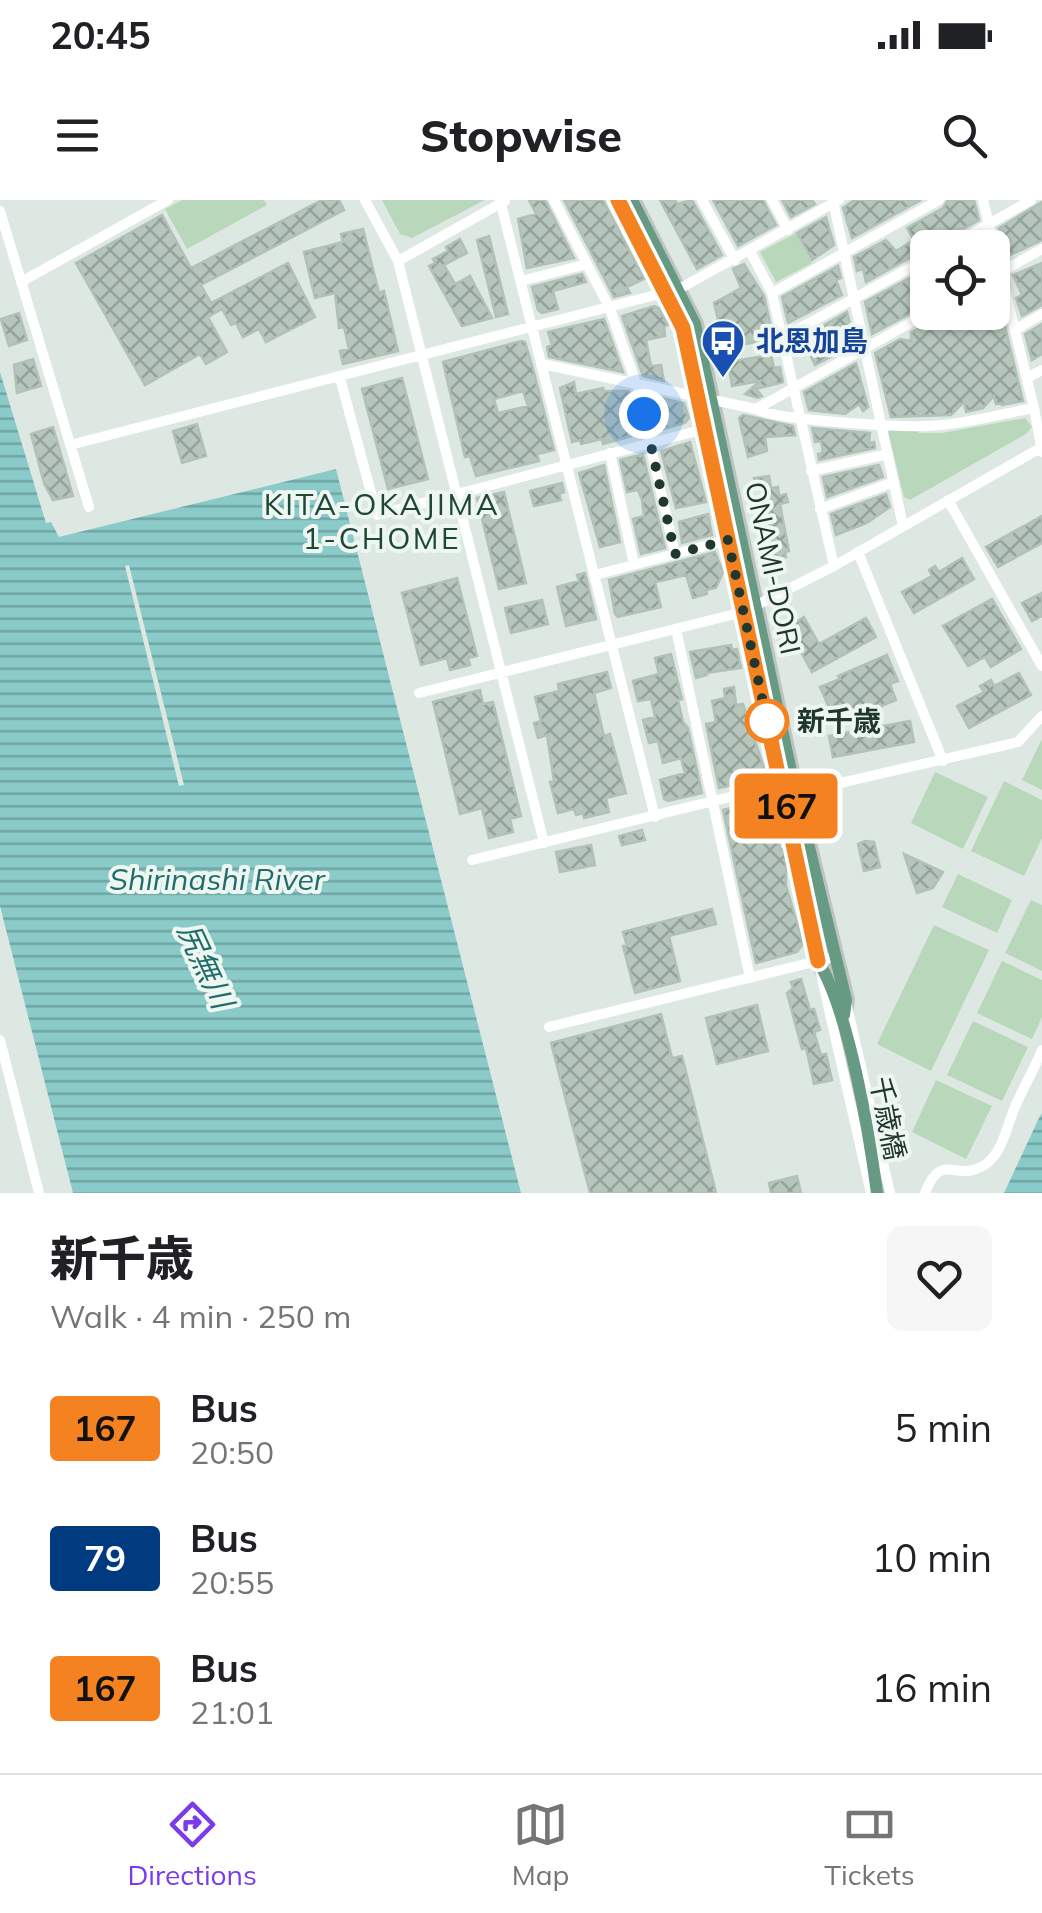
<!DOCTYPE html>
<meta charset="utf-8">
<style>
:root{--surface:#fff;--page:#f6f6f6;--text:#202124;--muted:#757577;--line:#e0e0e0;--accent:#7c3aed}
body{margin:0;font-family:Mulish,"Noto Sans JP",sans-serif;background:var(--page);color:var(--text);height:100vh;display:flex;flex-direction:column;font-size:38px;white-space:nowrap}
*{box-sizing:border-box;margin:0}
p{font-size:32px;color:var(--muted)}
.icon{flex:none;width:55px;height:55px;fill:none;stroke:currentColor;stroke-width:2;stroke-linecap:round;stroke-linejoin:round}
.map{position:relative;height:993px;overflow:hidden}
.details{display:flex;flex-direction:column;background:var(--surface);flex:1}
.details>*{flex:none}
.badge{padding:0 20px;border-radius:8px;font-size:35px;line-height:65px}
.fabs{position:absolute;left:910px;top:30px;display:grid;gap:20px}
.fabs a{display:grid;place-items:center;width:100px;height:100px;border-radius:15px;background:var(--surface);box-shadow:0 2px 8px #0004;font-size:50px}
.you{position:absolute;width:50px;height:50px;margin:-25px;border:8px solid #fff;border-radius:50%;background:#1a73e8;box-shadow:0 0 0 15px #1a73e833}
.map>.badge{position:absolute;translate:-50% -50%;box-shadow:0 0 0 5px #fff}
.round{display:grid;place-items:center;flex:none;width:105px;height:105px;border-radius:15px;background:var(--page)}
.head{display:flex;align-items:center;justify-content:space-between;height:170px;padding:0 50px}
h1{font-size:48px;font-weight:800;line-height:75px}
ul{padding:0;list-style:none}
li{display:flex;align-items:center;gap:30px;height:130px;padding:0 50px}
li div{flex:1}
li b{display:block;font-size:38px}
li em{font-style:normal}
li .badge{min-width:110px;font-weight:700;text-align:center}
.status{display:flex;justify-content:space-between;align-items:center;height:70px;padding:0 50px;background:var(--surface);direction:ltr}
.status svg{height:28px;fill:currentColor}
header{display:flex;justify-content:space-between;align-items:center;height:130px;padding:0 50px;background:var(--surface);font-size:45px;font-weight:800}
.tab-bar{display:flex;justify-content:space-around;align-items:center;height:140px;border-top:2px solid var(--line);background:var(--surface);font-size:28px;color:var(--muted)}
.tab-bar a{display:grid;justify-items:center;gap:5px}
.tab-bar .current{color:var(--accent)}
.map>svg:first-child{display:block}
.green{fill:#b9d8bb}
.water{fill:url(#water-rules)}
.pier{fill:#dee8e2}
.building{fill:url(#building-cross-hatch);stroke:#b2c1b8;stroke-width:2.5;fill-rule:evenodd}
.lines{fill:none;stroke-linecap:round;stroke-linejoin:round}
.major-casing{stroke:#bcc3c0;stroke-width:18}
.minor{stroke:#fff;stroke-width:10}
.major{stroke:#669a83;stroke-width:12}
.line-casing{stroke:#fff;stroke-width:22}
.line{stroke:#f58220;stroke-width:15}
.walk{stroke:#21372d;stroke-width:10;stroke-dasharray:0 18}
.stop-dot{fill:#fff;stroke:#f58220;stroke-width:5}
.labels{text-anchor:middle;stroke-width:8;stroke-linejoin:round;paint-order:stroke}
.transit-label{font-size:28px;font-weight:bold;fill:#164399;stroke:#eef6f1;text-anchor:start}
.street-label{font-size:28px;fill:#21372d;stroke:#eef6f1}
.stop-label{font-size:28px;font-weight:bold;fill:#21372d;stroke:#eef6f1;text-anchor:start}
.neighbourhood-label{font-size:30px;letter-spacing:2.5px;fill:#1f4736;stroke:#eef6f1}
.water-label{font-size:30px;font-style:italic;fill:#216d6b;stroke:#eef6f1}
</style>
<div class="status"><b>20:45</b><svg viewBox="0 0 49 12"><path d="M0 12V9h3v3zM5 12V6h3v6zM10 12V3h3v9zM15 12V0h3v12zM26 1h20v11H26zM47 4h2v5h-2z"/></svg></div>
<header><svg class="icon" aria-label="menu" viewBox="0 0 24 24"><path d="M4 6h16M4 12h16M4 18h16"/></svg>Stopwise<svg class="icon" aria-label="search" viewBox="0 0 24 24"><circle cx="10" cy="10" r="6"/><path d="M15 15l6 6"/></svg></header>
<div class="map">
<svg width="1042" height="993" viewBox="0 0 1042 993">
<defs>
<pattern id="water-rules" width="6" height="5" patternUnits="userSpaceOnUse" patternTransform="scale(2.5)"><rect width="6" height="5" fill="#8acac8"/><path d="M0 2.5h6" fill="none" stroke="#70a5a3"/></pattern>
<pattern id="building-cross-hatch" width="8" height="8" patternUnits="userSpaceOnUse" patternTransform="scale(2.5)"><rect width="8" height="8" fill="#b7c6bd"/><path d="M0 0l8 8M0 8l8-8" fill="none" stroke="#94a29a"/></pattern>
</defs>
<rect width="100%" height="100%" fill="#dee8e2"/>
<path class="green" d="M182 0H264L267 5 187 49 165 9Z
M382 0H485L412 38 400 34Z
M796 33 812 63 776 82 760 52Z
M1025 218 1032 227 1026 234 910 300 904 297 888 232 893 227 917 228 919 233H942Z
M1042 539V590L1022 580Z
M935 572 988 597 963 649 911 623Z
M1004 581 1042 600V638L1024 676 971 651Z
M958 674 1012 700 997 733 942 707Z
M1031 700 1042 705V771L1005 753Z
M934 725 989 750 931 871 877 844Z
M1002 761 1042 780V817L1032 839 977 813Z
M973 821 1028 847 1002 901 947 875Z
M936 880 992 906 966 959 912 932Z"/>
<path class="water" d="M0 172 46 323 51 322 59 337 336 269 521 993H73L0 706Z
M1042 913V993H1004L1039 918Z"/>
<path class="pier" d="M129 365 184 585 179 586 125 366Z"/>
<path class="building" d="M322 0H339L344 10 201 85 211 103 288 63 315 117 266 142 259 129 243 137 236 123 231 125 222 109 208 117 227 152 206 164 200 154 145 185 76 63 162 15 191 68Z
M529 0H545L574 58 527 68 518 19 536 14Z
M564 0H603L644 79 627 87 630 93 614 97Z
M660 0H675L677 4 692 0 722 55 697 69Z
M713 0H763L776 25 738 46Z
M782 0H812L815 4 791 17Z
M854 0H921L852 38 843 8Z
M948 0H974L979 20 866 82 863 69 857 71 854 57 886 40 896 51 914 40 907 28 943 8Z
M1042 2V40L1006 57 999 28Z
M826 17 834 45 812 60 797 33Z
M363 29 379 93 384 91 398 151 343 164 340 151 349 149 344 127 339 128 335 93 315 98 304 52 343 42 341 34Z
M489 36 508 114 496 117 477 40Z
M460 39 467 53 444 65 455 84 470 76 492 118 462 126 429 66 435 63 433 59 448 51 446 47Z
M1042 63V105L1022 116 1016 98 1022 95 1013 75Z
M744 64 764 96 776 149 763 152 761 141 725 148 714 103 741 88 733 69Z
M838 66 841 78 836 80 842 95 788 123 782 97Z
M928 68V104L872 134 865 102Z
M582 74 586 82 553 91 558 109 542 113 538 110 532 87Z
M995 85 1023 201 1002 205V203L996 204 994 196 983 208 966 212 964 202 951 215 891 217 875 153 900 139 911 141V132L942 119 943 112H992Z
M654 106 659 108 668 125 664 126 665 136 646 140 651 166 661 165 664 181 643 176 622 116Z
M847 112 855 144 815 165 808 150 813 147 807 135Z
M19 113 27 140 9 146 1 119Z
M604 119 623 172 549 157 547 147 552 145 548 132Z
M1042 124V154L1032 160 1025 134Z
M521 141 525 142 532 165 554 250 537 254 539 261 476 276 470 256 465 257 443 162ZM523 191 528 206 498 213 494 199Z
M771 155 774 168 780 167 783 182 756 189 762 196 758 198 745 194 760 181 732 186 728 162Z
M33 159 41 186 17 193 14 165Z
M856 163 868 207 863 211 859 204 845 214 809 210 804 192Z
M402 178 428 279 388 289 362 189Z
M574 182 576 194 603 188 604 191H629L639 234 603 244 602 239 581 244 580 240 572 242 560 188Z
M648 195 684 203 689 218 685 223 657 231Z
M743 215 793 226 795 235 765 237 767 251 748 257 739 218Z
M197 224 206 256 182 263 173 231Z
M53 227 73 296 53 300 44 283 31 234Z
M812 228 870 233 869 243 874 242 875 248 819 260 818 254 823 253 821 241 815 242Z
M690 242 706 302 676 308 661 251Z
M643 254 665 348 641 354 633 319 644 316 642 300 638 290 627 292 620 260Z
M604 265 620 342 600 347 579 273Z
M879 265 883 277 827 297 823 277Z
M769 276 771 288 778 287 779 296 786 294 788 302 780 304 789 351 785 352 786 357 775 359 763 287 756 288 754 278Z
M562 283 564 292 559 294 561 300 534 306 530 291Z
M504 292 526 383 499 389 477 298Z
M886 294 890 307 867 323 836 335 831 314Z
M708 314 712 335 682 343 679 322Z
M1042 316V343L998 367 986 347Z
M715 352 723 372 716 388 706 390 707 394 693 398 686 375 665 380 655 382 661 407 618 417 615 414 609 380Z
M962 358 974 379 914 413 902 392 932 376 929 370 935 366 939 372Z
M585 373 596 419 566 426 557 387 579 381 577 375Z
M457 378 477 456 468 458 470 465 450 470 447 458 421 465 402 393Z
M1042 393V416L1032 421 1022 403Z
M992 399 1021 449 991 467 985 457 968 466 943 426Z
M542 400 548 424 511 433 505 408Z
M804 417 819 444 866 418 876 437 812 472 792 436 798 432 793 424Z
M731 445 732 450 737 449 741 468 706 473 707 475 696 478 690 452Z
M671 454 682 499 678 500 683 522 688 528 702 593 668 601 664 599 660 580 685 573 681 558 663 563 658 541 649 543 643 520 655 517 651 499 638 501 633 481 659 474 655 458Z
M887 455 898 481 890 484 896 500 852 518 847 506 831 512 820 487 840 479 838 476Z
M607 472 611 488 594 493 604 536 610 534 626 593 606 598 609 612 584 618 583 613 576 615 574 609 558 613 550 582 554 581 547 535 538 538 534 523 541 521 535 497 559 491 558 484Z
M1019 473 1031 495 969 528 957 506 984 492 980 486 991 480 994 486Z
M734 487 736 505 743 504 766 574 761 579 719 588 706 524 716 522 712 501 725 498 724 489Z
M480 490 483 504 493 502 521 616 510 619 513 632 489 638 482 608 460 614 433 502Z
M910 521 914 542 833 557 829 536Z
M772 598 780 649H783L786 660V685L803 744 797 752 756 763 723 610Z
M642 630 645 640 622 645 619 636Z
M865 641 874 642 880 667 864 671 858 644Z
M591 645 595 665 560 672 556 652Z
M904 654 943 672 933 688 917 693Z
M712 709 716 724 669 736 680 781 635 793 623 746H627L623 732Z
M801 779 810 810 814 809 820 830 814 832 821 855 826 854 832 880 814 884 806 848 802 849 787 793 793 788 791 782Z
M757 805 768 851 717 864 706 818Z
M661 814 672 858 682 856 716 993H590L551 843Z
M797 976 801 993H771L769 983Z"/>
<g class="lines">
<g class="major-casing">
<path id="major" d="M618 0 683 128 818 761C849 811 869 932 877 993
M632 0 695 124 793 581 846 800 844 815"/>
</g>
<path class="minor" d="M365 0 398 61 544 643
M500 0 655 617
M554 0 610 109 637 186 675 354
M702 0 735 60
M772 0 788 30
M983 0 1034 208 1042 252
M833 1 903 326
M0 11 89 307
M947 48 1031 0
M750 51 772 93 834 366
M398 61 505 1
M992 77 1042 49
M521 81 587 64
M21 82 168 0
M772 93 939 0
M1015 130 1042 114
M782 138 928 58
M542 164 756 209C774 220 899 227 926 226 962 225 999 214 1034 208
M340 178 377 315 712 227
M1027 178 1042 170
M756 209 930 112
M70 245 679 89 839 0
M610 253 634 364
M811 271 888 254
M948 300 1042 466
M820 309 894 282
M858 352 943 561
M595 375 728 340
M676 429 750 778
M419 493 743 412 834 366 1042 247
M784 596 1018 542 1042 516
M472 660 787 583
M820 770 871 993
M847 806 890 993
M549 827 834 757
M0 840 39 993
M925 993C941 951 956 981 981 967 1003 956 1006 927 1015 907 1023 888 1034 870 1042 850"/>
<use href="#major" class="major"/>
</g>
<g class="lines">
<g class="line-casing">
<path id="line" d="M618 0 683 128 818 761"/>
</g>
<use href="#line" class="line"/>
<path class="walk" d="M644 214 675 354 728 340 767 521"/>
</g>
<defs>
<g id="bus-pin" transform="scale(2.25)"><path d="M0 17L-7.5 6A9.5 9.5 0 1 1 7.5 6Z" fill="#1a4fb4" stroke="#eef6f1"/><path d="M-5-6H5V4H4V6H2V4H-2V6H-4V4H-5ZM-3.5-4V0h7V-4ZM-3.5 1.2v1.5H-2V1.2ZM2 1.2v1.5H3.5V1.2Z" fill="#fff"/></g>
</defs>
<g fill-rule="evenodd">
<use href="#bus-pin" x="723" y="141"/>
</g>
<circle class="stop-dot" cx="767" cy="521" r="20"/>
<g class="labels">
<g class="transit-label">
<text x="756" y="151">北恩加島</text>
</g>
<g class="street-label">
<text transform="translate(773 368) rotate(78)" y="10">ONAMI-DORI</text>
<text transform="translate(888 918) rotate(79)" y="10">千歳橋</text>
</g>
<g class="stop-label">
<text x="797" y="531">新千歳</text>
</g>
<g class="neighbourhood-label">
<text x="382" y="315">KITA-OKAJIMA<tspan x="382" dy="34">1-CHOME</tspan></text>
</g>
<g class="water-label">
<text x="217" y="690">Shirinashi River</text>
<text transform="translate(205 766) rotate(65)" y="10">尻無川</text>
</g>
</g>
</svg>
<div class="fabs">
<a><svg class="icon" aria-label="locate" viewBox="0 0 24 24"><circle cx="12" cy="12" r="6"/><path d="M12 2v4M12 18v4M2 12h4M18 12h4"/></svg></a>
</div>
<div class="you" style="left:644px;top:214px"></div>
<b class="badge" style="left:786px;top:606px;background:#f58220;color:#111">167</b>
</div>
<section class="details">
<div class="head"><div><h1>新千歳</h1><p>Walk · 4 min · 250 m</p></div><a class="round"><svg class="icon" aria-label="heart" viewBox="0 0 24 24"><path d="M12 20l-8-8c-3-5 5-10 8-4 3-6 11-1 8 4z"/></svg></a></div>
<ul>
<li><span class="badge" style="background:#f58220;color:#111">167</span><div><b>Bus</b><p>20:50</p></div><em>5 min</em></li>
<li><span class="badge" style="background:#003b80;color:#fff">79</span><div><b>Bus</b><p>20:55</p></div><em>10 min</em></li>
<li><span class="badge" style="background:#f58220;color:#111">167</span><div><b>Bus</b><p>21:01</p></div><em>16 min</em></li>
</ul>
</section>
<nav class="tab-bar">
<a class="current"><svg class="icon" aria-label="directions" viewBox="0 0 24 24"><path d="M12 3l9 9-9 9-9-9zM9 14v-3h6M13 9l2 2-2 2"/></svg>Directions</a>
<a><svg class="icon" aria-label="map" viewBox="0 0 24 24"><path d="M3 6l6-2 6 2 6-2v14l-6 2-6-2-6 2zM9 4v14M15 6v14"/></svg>Map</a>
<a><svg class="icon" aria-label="tickets" viewBox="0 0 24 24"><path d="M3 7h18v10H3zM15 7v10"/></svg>Tickets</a>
</nav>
